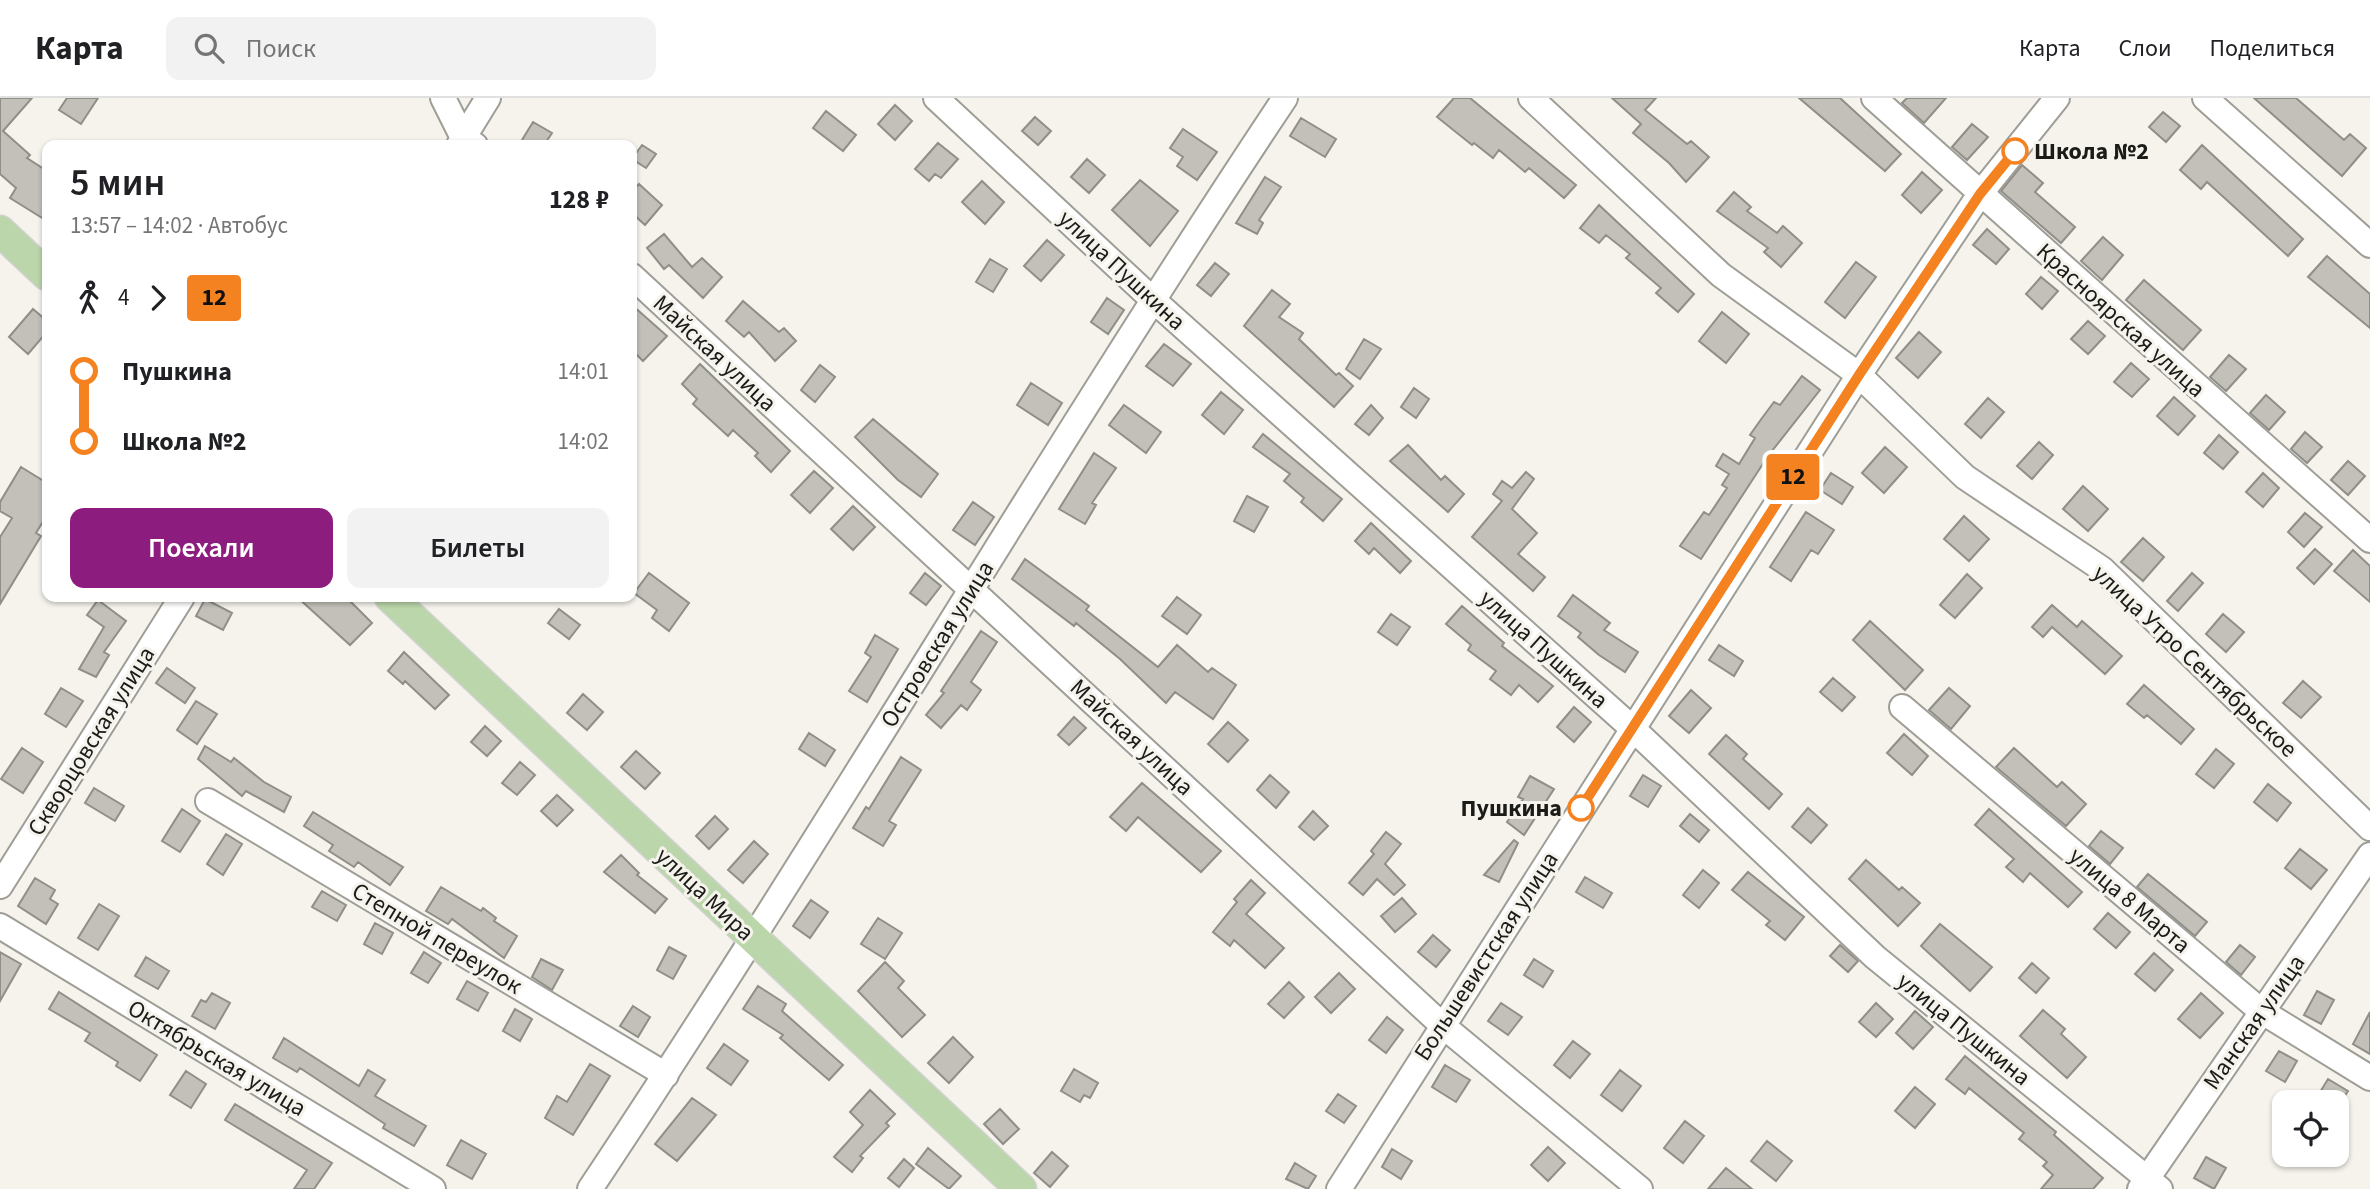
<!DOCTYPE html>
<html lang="ru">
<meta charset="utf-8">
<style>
:root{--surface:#fff;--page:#f2f2f2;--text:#202124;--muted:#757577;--line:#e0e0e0;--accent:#8d1c7f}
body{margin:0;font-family:"Source Sans 3",sans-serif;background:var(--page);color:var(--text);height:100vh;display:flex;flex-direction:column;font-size:26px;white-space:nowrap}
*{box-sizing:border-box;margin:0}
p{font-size:23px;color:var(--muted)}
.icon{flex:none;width:38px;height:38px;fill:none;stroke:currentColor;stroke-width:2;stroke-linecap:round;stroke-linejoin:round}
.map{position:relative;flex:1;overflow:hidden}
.side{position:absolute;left:42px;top:42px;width:595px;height:462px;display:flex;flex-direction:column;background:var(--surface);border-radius:14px;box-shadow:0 2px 5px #0004}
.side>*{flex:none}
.badge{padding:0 14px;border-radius:5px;font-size:24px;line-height:46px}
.buttons{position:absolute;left:2272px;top:992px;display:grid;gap:14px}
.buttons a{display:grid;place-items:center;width:77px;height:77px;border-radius:14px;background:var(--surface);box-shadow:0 2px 5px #0004;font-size:35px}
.map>.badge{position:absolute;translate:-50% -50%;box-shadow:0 0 0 4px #fff}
.legs{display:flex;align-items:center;gap:10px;height:77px;padding:0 28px;font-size:23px}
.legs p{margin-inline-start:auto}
.overview{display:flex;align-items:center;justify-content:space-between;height:119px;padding:0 28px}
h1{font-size:38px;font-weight:600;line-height:52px}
.action{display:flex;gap:14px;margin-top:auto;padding:14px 28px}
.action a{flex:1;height:80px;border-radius:14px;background:var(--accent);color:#fff;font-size:28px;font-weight:600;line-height:80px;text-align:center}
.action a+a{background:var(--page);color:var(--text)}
ul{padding:0 28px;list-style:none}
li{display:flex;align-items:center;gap:24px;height:70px;font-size:26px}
li i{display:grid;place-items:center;width:10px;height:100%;margin:0 9px;background:currentColor}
li i::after{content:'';width:18px;height:18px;margin:-9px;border:5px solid;border-radius:50%;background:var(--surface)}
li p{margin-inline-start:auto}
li:first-child i{background:linear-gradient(#0000 50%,currentColor 0)}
li:last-child i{background:linear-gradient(currentColor 50%,#0000 0)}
header{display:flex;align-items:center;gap:42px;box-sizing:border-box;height:98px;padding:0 35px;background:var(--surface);border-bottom:2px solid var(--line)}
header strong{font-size:33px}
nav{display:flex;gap:38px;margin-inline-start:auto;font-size:24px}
.search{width:490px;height:63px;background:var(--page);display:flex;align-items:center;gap:18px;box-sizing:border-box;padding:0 24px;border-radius:14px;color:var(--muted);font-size:26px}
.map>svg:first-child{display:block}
.building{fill:#c2c0b9;stroke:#8f8e87;stroke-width:2}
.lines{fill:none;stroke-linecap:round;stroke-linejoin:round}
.minor-casing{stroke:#9e9d96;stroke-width:28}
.major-casing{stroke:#d1d1d1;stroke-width:33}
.minor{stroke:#fff;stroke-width:24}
.major{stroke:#bbd6aa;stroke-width:30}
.line-1-casing{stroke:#fff;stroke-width:16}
.line-1{stroke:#f58220;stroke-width:10}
.stop-1-dot{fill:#fff;stroke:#f58220;stroke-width:3.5}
.labels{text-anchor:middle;stroke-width:6;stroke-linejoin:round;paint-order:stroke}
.stop-label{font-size:24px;font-weight:bold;fill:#1b1b18;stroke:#f5f3ec;text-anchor:start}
.street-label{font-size:24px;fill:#1b1b18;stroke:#f5f3ec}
</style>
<header>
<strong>Карта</strong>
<div class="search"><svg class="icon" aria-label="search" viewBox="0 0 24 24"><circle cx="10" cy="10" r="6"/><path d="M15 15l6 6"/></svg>Поиск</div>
<nav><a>Карта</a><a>Слои</a><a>Поделиться</a></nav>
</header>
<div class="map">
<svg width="2370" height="1091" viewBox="0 0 2370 1091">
<rect width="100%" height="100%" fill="#f5f3ec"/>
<path class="building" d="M0 0H32L3 33 30 57 27 60 47 73V123L10 100 16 90 0 76Z
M67 0H98L81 26 59 12Z
M1454 0H1470L1576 87 1564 100 1529 70 1525 74 1499 52 1493 60 1474 45 1472 47 1437 19Z
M1612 0H1656L1645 12 1687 46 1691 43 1709 59 1686 84 1669 65 1633 35 1641 26Z
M1799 0H1840L1901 56 1885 73Z
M1907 0H1946L1924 25 1902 5Z
M2254 0H2296L2344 42 2350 36 2366 50 2342 78Z
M895 7 912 23 895 42 878 26Z
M826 13 856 37 843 53 813 30Z
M2163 14 2180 28 2166 44 2149 29Z
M1035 19 1051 33 1038 47 1022 33Z
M1301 20 1336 41 1325 59 1290 38Z
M533 24 552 35 544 47H530L522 42Z
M1972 26 1988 39 1967 62 1952 49Z
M1183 31 1217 54 1197 82 1177 68 1183 59 1170 50Z
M938 45 958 61 941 80 935 76 929 83 915 71Z
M642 47 656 56 646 70 632 61Z
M2202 47 2303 141 2288 158 2207 84 2201 91 2180 72Z
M1087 61 1105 77 1089 95 1071 79Z
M2022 67 2043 85 2035 94 2075 129 2061 145 2001 93Z
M1922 74 1942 92 1921 115 1902 97Z
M1265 79 1281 89 1259 122 1263 125 1257 136 1236 125Z
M1140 82 1178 113 1150 148 1112 112Z
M982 83 1004 104 985 126 962 104Z
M639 86 662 107 645 127 632 115V93Z
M1734 94 1751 109 1747 113 1777 135 1783 128 1802 145 1781 169 1764 154 1768 150 1717 113Z
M1599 107 1694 196 1678 214 1656 195 1661 190 1626 160 1630 156 1606 137 1599 145 1580 130Z
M1987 131 2009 151 1996 166 1973 147Z
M664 136 692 169 702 160 722 179 703 200 669 167 664 171 647 150Z
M2103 139 2123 157 2102 182 2081 163Z
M1047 142 1064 157 1041 183 1024 168Z
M2327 158 2370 196V230L2308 179Z
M990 161 1007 171 993 194 976 184Z
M1856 164 1876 179 1845 220 1825 204Z
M1215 165 1229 176 1211 198 1197 187Z
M2041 179 2058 193 2042 211 2026 196Z
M2144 182 2201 232 2183 252 2126 202Z
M1272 192 1290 206 1279 219 1303 235 1299 241 1336 277 1339 275 1353 288 1334 309 1244 228Z
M1107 200 1124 212 1108 236 1091 224Z
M743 203 779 234 784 230 796 243 775 263 749 234 744 239 726 223Z
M632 207 667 238 643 263 632 252Z
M33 211 47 223V234L28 256 9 239Z
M1722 214 1749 236 1726 265 1699 243Z
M2088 223 2105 238 2088 256 2071 241Z
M1919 234 1941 254 1918 280 1896 260Z
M1364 241 1381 251 1360 281 1346 271Z
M1164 246 1191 266 1173 288 1146 268Z
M2229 257 2246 271 2226 293 2210 279Z
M2131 265 2149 281 2132 299 2114 284Z
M700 266 790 353 771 374 755 358 758 355 733 332 728 338 693 306 697 301 682 286Z
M820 267 835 279 815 304 801 292Z
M1802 278 1820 292 1768 358 1701 461 1680 448 1704 414 1709 417 1727 390 1722 387 1729 376 1716 368 1723 356 1739 366 1755 340 1750 337 1762 320 1774 304 1780 307Z
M1031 285 1062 305 1048 327 1017 307Z
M1414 290 1429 301 1416 320 1401 309Z
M1221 294 1243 312 1224 336 1202 317Z
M2266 297 2285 314 2269 332 2250 315Z
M2174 299 2195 318 2178 337 2157 318Z
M1988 300 2004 314 1981 340 1965 326Z
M1124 307 1161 334 1146 355 1109 327Z
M1371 307 1383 320 1369 337 1355 326Z
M873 321 938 376 921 399 898 382 855 339Z
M2305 334 2322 349 2307 365 2291 351Z
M1263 336 1342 401 1323 423 1301 404 1304 400 1284 383 1290 376 1253 349Z
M2219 337 2238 354 2223 371 2204 355Z
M2039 344 2053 357 2032 381 2017 368Z
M1408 347 1441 382 1445 378 1464 396 1448 414 1390 363Z
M1885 349 1907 369 1884 395 1862 375Z
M1094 355 1116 370 1092 405 1096 407 1085 426 1059 411Z
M2348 363 2365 378 2348 397 2331 382Z
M21 369 47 385V417L36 435 41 438 0 506V439L12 420 0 413V404Z
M814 373 833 390 810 415 791 397Z
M1526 374 1534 381 1512 411 1537 435 1518 456 1545 479 1533 493 1472 439 1502 403 1493 396 1502 383 1512 390Z
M1831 375 1853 389 1842 406 1820 392Z
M2263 375 2279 390 2263 409 2246 394Z
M2083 388 2108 411 2088 433 2063 411Z
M1247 398 1268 409 1254 434 1234 423Z
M973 404 994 419 975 447 953 432Z
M853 408 875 429 853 452 831 431Z
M1806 414 1834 432 1818 456 1811 452 1791 483 1770 469Z
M2305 415 2322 429 2304 449 2288 434Z
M1964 418 1989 441 1969 463 1944 441Z
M1371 425 1411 463 1400 475 1374 450 1369 456 1355 443Z
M2143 440 2164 459 2143 483 2121 464Z
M2315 451 2332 466 2314 486 2297 470Z
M2353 452 2370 468V504L2334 473Z
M1025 461 1089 508 1086 512 1158 569 1177 547 1208 574 1212 570 1236 587 1213 621 1175 594 1166 605 1120 561 1076 525 1074 528 1012 481Z
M649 475 689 505 669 533 652 520 657 512 634 495Z
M925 475 941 488 926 507 910 495Z
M2192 475 2203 485 2178 513 2167 503Z
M1967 476 1982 490 1955 520 1940 507Z
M1573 497 1610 525 1604 532 1638 554 1625 574 1599 557 1578 539 1581 535 1558 518Z
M297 499H346L372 525 350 547Z
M1177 499 1201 517 1187 536 1162 518Z
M205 501 232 515 223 532 196 518Z
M98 502 126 523 104 554 109 557 96 579 79 571 104 529 87 517Z
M2052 507 2077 529 2082 523 2122 558 2105 576 2052 529 2043 539 2032 529Z
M1462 508 1504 545 1502 548 1553 588 1538 604 1519 587 1511 597 1490 581 1496 573 1468 552 1471 547 1446 526Z
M559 511 580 527 569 541 548 525Z
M1391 516 1410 529 1397 547 1378 534Z
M2223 516 2244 534 2226 554 2206 536Z
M1870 523 1923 572 1905 592 1853 542Z
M981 533 997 544 971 584 981 592 967 612 961 607 941 630 926 617 944 595 941 593Z
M875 537 898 551 867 604 849 593 871 559 865 555Z
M1719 547 1743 563 1734 578 1709 562Z
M404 554 449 597 435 611 405 583 403 586 388 573Z
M167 570 195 590 185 605 156 585Z
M1833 580 1855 599 1842 613 1820 594Z
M2303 583 2321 599 2301 620 2283 605Z
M2144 587 2194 631 2181 646 2147 617 2144 620 2127 606Z
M61 590 83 603 66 629 45 616Z
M1949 590 1970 608 1951 631 1929 612Z
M1691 592 1711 610 1689 635 1669 618Z
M583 596 603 614 587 632 567 615Z
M196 603 217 616 197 646 177 632Z
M1574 609 1591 624 1574 644 1557 629Z
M1074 619 1086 630 1069 647 1058 637Z
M1228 624 1248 642 1228 664 1208 646Z
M485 628 501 643 487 658 471 644Z
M809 635 835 652 825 668 799 651Z
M1904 636 1928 658 1912 677 1887 655Z
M1726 637 1747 656 1743 661 1782 696 1769 711 1709 656Z
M205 648 231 664 234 660 264 684 291 699 284 714 246 693 242 698 198 661Z
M22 650 43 664 23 695 1 681Z
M2014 650 2057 689 2062 684 2086 706 2066 728 1996 669Z
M2216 651 2234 666 2214 690 2196 676Z
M636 653 660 675 645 691 621 669Z
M901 659 921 672 889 723 896 727 883 748 853 730 866 709 869 711Z
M520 664 535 677 517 697 502 685Z
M1270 677 1289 694 1276 710 1257 692Z
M1643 677 1661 688 1648 709 1630 698Z
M1530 678 1554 691 1524 737 1507 724 1523 701 1518 699Z
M1142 685 1221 753 1201 774 1138 719 1126 733 1110 719Z
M2268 686 2291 705 2277 723 2254 704Z
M94 690 124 708 115 723 85 705Z
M557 697 573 712 557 728 541 713Z
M1808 710 1827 727 1811 745 1792 729Z
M182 711 200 723 180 754 162 743Z
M1989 711 2082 794 2068 809 2030 775 2023 784 2006 769 2014 761 1975 727Z
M1313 713 1328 728 1314 742 1299 729Z
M313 714 403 769 390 787 358 764 354 769 329 753 333 747 304 728Z
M1690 716 1709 732 1699 744 1680 728Z
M715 718 728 731 709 751 696 738Z
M2101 733 2123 750 2110 766 2089 748Z
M1386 734 1401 746 1385 766 1405 787 1394 797 1377 781 1363 797 1349 785 1374 756 1371 753Z
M226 736 242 746 223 777 207 766Z
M1514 742 1518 745 1499 784 1484 777Z
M754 743 768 756 743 785 728 772Z
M2300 751 2327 772 2311 791 2285 770Z
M621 757 639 775 637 777 667 801 655 815 604 774Z
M1866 762 1899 792 1902 789 1920 805 1898 828 1849 781Z
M1703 772 1719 785 1699 810 1683 797Z
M1748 774 1804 819 1785 842 1766 827 1770 823 1732 792Z
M2148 776 2207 824 2195 838 2137 789Z
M1585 779 1612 795 1603 810 1576 794Z
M35 780 55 792 50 801 58 806 46 826 18 808Z
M1251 782 1265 795 1246 816 1284 850 1265 870 1234 842 1230 848 1213 834 1237 804 1234 801Z
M441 789 481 813 483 810 496 820 494 823 517 838 504 860 452 821 448 826 426 813Z
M322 793 346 807 337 823 312 809Z
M1402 800 1416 816 1395 834 1381 818Z
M811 802 828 814 810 840 793 828Z
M99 806 119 818 98 852 78 840Z
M2108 815 2130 834 2116 850 2094 831Z
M878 820 902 835 885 861 861 846Z
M375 825 393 835 382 856 364 846Z
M1940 826 1992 869 1970 893 1921 848Z
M1433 837 1450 852 1436 869 1418 854Z
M1840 847 1858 863 1848 874 1830 858Z
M2240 847 2255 859 2241 877 2226 864Z
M669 849 686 858 673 881 657 872Z
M0 854 21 866 0 903Z
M424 854 441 865 428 885 411 875Z
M2154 855 2173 872 2155 893 2135 876Z
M146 859 169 873 158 891 135 878Z
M541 861 563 872 552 892 532 879Z
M1534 861 1553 873 1543 889 1524 877Z
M885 864 904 883 898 890 925 917 902 939 858 893Z
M2032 865 2049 880 2036 895 2019 880Z
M1339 875 1355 891 1331 915 1315 899Z
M467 883 488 895 478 913 457 901Z
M1289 884 1304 899 1284 920 1268 906Z
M758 888 786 906 782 913 843 967 829 982 780 940 783 937 743 911Z
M2317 893 2334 902 2321 926 2304 917Z
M59 894 157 957 140 983 116 968 118 964 85 943 90 935 49 911Z
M212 895 230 905 215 931 192 918 201 902 206 904Z
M2201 895 2223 915 2200 940 2178 921Z
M1501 905 1522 919 1508 937 1488 923Z
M1876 905 1893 921 1876 939 1859 924Z
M633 908 650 919 638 939 620 928Z
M515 911 532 921 520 943 503 933Z
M2043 912 2065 931 2061 936 2086 959 2067 980 2020 938Z
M1915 913 1933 929 1913 951 1896 935Z
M2370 914V956L2353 946Z
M1387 919 1403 932 1386 955 1369 942Z
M953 939 973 959 949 985 928 965Z
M284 940 359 988 368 972 385 982 375 998 426 1028 414 1048 383 1030 385 1026 300 970 297 974 273 960Z
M1573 943 1590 956 1570 980 1554 967Z
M724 946 748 963 731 987 707 970Z
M2279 953 2297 963 2285 984 2266 973Z
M1965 958 2056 1034 2054 1037 2103 1080 2093 1091H2041L2053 1077 2043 1068 2047 1064 2019 1041 2024 1035 1969 990 1965 996 1946 981Z
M590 966 610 978 573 1037 545 1020 557 998 567 1004Z
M1445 967 1470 982 1456 1004 1432 989Z
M1074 971 1098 985 1090 1000 1084 997 1080 1004 1061 993Z
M1620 972 1641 988 1622 1013 1601 997Z
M186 973 206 986 191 1010 170 997Z
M2328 981 2348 993 2341 1004H2314Z
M1915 989 1935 1006 1915 1030 1895 1013Z
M870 992 895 1016 886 1025 889 1028 860 1058 863 1060 852 1074 834 1059 863 1027 850 1014Z
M1338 996 1356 1008 1344 1025 1326 1013Z
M692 1000 716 1017 677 1063 655 1046Z
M235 1006 332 1065 314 1091H294L307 1072 225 1022Z
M1000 1011 1019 1031 1003 1046 984 1026Z
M1685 1023 1704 1038 1683 1065 1664 1050Z
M461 1042 486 1056 472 1081 447 1067Z
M1767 1043 1792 1063 1776 1083 1751 1063Z
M1548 1049 1565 1065 1548 1083 1531 1067Z
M928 1050 961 1078 949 1091 916 1066Z
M1392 1051 1412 1063 1401 1081 1382 1069Z
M1052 1054 1068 1068 1050 1089 1034 1075Z
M2206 1059 2226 1070 2214 1091 2194 1080Z
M904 1061 914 1070 899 1089 888 1080Z
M1295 1065 1316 1078 1308 1091 1286 1081Z
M1726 1070 1752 1091H1708Z"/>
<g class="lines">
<g class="minor-casing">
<path id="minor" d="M443 0 463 40 475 47
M936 0 1151 200 1632 630 1875 859 2160 1091
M1531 0 1721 177 1859 277 1965 379 2102 471 2370 730
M1874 0 2370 442
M2205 0 2370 147
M459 47 488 0
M632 178 1442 927 1640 1091
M1902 609 2261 913 2370 980
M208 703 666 977
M0 788 182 499
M0 828 433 1091
M590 1091C829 732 1046 359 1285 0
M1339 1091 1859 277 1980 96 2057 0
M2140 1091 2370 757"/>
</g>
<g class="major-casing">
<path id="major" d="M0 133 47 177
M390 499 1021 1091"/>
</g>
<use href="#minor" class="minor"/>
<use href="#major" class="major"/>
</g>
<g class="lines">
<g class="line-1-casing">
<path id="line-1" d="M1581 710 1859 277 1980 96 2015 53"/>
</g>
<use href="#line-1" class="line-1"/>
</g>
<g class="stop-1-dot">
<circle cx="2015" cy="53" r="12"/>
<circle cx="1581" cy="710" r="12"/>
</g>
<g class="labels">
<g class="stop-label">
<text x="2034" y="61">Школа №2</text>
<text x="1562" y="718" text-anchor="end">Пушкина</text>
</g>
<g class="street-label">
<text transform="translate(1122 172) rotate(43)" y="8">улица Пушкина</text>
<text transform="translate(2121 222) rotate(42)" y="8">Красноярская улица</text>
<text transform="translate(715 255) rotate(43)" y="8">Майская улица</text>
<text transform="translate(937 546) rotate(-58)" y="8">Островская улица</text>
<text transform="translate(1544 551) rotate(42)" y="8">улица Пушкина</text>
<text transform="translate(2195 563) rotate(43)" y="8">улица Утро Сентябрьское</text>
<text transform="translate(1132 639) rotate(43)" y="8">Майская улица</text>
<text transform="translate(91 643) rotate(-58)" y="8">Скворцовская улица</text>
<text transform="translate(705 796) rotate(43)" y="8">улица Мира</text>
<text transform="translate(2130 802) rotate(40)" y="8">улица 8 Марта</text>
<text transform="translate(437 840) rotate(31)" y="8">Степной переулок</text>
<text transform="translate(1486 858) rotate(-57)" y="8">Большевистская улица</text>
<text transform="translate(2254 924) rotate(-55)" y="8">Манская улица</text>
<text transform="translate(1964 931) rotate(39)" y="8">улица Пушкина</text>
<text transform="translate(217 960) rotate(31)" y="8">Октябрьская улица</text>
</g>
</g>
</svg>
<div class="buttons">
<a><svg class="icon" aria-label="locate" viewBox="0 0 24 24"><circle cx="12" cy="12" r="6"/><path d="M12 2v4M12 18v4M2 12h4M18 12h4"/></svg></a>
</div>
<b class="badge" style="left:1793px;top:379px;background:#f58220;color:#111">12</b>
<section class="side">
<div class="overview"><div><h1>5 мин</h1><p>13:57 – 14:02 · Автобус</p></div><b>128 ₽</b></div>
<div class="legs"><svg class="icon" aria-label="walk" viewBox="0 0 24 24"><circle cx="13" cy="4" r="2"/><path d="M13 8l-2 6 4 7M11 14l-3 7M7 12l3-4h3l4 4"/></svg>4<svg class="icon" aria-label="forward" viewBox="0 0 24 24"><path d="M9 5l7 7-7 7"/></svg><b class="badge" style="background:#f58220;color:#111">12</b></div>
<ul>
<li><i style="color:#f58220"></i><b>Пушкина</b><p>14:01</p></li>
<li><i style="color:#f58220"></i><b>Школа №2</b><p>14:02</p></li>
</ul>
<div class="action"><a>Поехали</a><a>Билеты</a></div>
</section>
</div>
